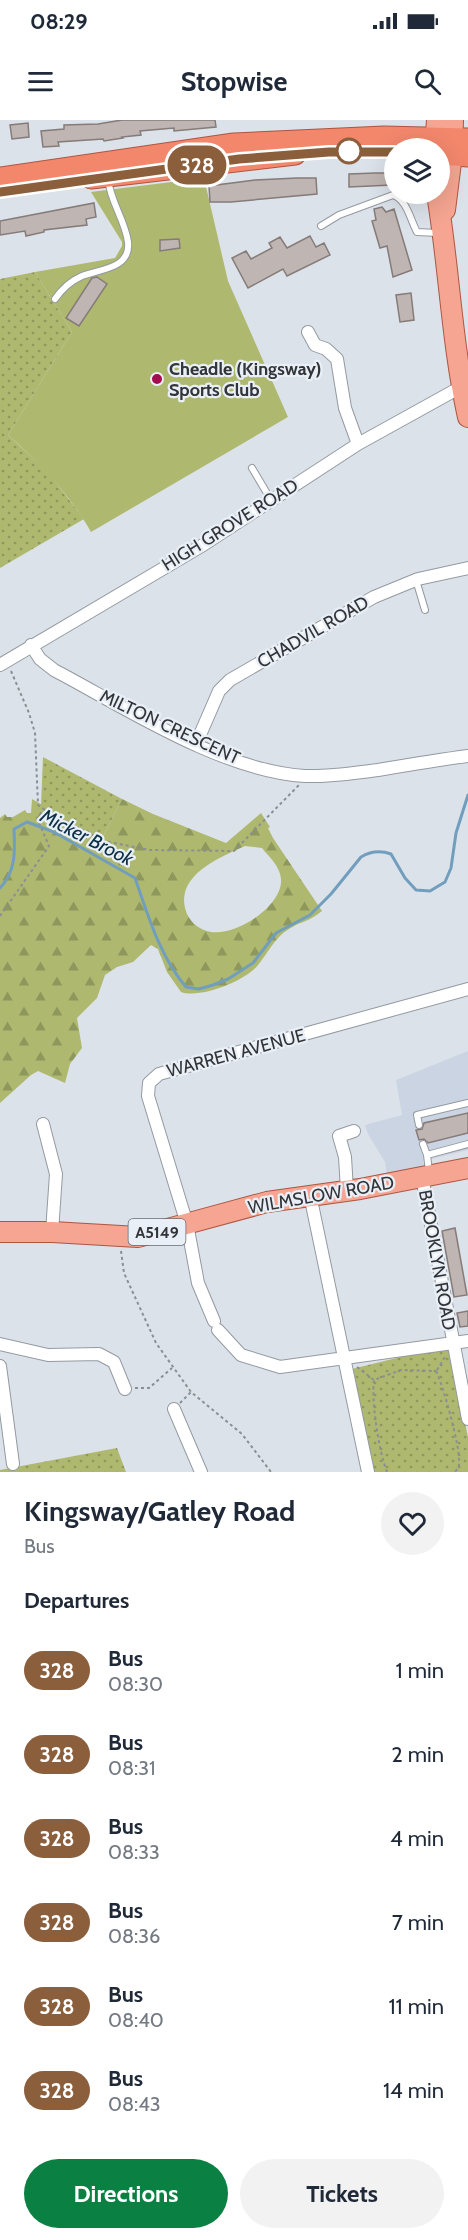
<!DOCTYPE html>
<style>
:root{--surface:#fff;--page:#f2f2f3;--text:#1f2937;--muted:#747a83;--accent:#0b8043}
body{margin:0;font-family:Cabin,sans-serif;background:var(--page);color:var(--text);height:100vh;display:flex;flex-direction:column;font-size:22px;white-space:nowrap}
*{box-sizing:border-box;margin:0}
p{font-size:20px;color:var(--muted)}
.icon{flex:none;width:33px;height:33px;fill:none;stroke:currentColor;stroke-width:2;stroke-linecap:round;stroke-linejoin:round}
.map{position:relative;height:1352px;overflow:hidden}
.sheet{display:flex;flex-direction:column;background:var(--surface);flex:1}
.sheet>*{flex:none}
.badge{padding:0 12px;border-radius:20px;font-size:21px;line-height:39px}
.tools{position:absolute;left:384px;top:18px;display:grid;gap:12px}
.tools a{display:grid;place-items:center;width:66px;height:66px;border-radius:50%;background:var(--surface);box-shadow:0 6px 24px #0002;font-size:30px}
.map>.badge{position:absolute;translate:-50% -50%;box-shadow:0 0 0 3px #fff}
h2{padding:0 24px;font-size:22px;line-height:54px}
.round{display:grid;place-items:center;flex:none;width:63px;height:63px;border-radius:32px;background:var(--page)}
.summary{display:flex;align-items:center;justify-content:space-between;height:102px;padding:0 24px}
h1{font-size:28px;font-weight:700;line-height:45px}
.primary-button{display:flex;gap:12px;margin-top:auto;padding:12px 24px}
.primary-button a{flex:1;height:69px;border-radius:36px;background:var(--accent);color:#fff;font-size:24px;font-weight:700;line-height:69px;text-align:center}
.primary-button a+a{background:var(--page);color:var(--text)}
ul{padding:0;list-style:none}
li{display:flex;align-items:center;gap:18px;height:84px;padding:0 24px}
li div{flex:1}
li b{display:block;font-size:22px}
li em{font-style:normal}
li .badge{min-width:66px;font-weight:700;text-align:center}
.status{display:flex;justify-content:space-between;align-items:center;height:42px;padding:0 30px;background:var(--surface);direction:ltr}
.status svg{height:16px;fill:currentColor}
header{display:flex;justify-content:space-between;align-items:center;height:78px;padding:0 24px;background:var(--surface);font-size:27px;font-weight:700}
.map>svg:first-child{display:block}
.built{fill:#cbd4e2}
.grass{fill:#aeb96f}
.forest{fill:url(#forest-firs);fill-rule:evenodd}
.park{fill:url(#park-dots)}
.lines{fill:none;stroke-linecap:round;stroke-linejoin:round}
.stream{stroke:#729ebe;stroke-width:3}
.building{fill:#bfb5b2;stroke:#857b79;stroke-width:1.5}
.service-casing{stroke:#949aa1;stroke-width:8}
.minor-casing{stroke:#949aa1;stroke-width:14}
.primary-casing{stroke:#ad5641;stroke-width:22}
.trunk-casing{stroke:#ad5641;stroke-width:23}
.path{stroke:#8b8f94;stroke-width:2;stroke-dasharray:3 3;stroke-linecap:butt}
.service{stroke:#fff;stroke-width:6}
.minor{stroke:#fff;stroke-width:12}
.primary{stroke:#f5a591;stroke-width:20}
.trunk{stroke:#f2876c;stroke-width:21}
.line-casing{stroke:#fff;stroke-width:14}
.line{stroke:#8b5e3c;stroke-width:9}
.stop-dot{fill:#fff;stroke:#8b5e3c;stroke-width:3}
.poi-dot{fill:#a20d50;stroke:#e9eff7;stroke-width:2}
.labels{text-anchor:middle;stroke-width:4.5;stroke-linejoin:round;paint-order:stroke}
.shield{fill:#e9eff7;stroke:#696c71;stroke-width:1.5}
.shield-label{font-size:16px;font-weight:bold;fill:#323437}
.poi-label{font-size:18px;font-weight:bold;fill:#323437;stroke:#e9eff7;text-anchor:start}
.street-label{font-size:18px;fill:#323437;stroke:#e9eff7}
.water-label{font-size:20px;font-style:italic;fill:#0b2f45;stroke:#e9eff7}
</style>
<div class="status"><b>08:29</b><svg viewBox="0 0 49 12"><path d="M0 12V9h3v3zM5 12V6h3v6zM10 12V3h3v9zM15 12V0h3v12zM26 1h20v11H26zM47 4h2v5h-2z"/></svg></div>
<header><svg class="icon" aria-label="menu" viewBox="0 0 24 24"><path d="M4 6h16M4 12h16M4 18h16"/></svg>Stopwise<svg class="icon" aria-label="search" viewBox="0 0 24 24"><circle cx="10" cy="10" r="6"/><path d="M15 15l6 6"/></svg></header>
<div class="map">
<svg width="468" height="1352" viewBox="0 0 468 1352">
<defs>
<pattern id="forest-firs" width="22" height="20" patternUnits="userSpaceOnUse" patternTransform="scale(1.5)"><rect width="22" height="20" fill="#aeb96f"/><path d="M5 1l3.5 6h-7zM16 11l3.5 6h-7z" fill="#8e975c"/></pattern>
<pattern id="park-dots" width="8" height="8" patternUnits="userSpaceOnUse" patternTransform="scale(1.5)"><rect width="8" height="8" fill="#aeb96f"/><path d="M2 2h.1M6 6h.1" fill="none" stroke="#8e975c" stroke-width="1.8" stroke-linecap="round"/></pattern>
</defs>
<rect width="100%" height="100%" fill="#dce2ea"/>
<path class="built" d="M468 931V1030L423 1041 425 1049 387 1055 385 1042 368 1014 365 1005 402 995 396 960Z"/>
<path class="grass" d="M204 58 228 161 288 297 91 412C70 375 40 343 8 315L72 212 35 152 115 138 122 126V122L91 72Z"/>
<path class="forest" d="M32 679 102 719 122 679 153 694 226 723 261 693 270 707 268 708 273 718 322 791C309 802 301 801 289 809 275 817 268 833 258 845 246 861 200 879 181 872L167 852 158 829 151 825 133 842 117 847 105 855 97 878 77 898 82 928 70 944 65 963 38 951 31 955 0 983V698L5 694 7 697H13L25 690 27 693H31ZM245 726 262 728C269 737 280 746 281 759 283 786 236 816 211 812 200 810 192 804 187 794 172 757 218 738 245 726Z"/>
<path class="park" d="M35 152 72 212 8 315 47 351 84 399 0 448V159Z
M43 637 122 679 102 719 41 685Z
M449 1225 468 1317V1352H371L352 1249Z
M117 1328 126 1352H0V1350Z"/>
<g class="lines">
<path class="stream" d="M0 768C16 752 15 731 14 709L27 702 54 712 135 758C148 795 160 837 186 867L199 869 213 865 228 859 253 843 276 813 310 795 331 774 361 737C371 731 380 730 391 734L405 758 416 770 430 771 445 762 451 748 456 713 468 675"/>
</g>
<path class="building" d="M122 0H215L216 7 174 11V8L140 11 141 15 122 17 123 18 104 21 103 19 58 22 59 26 43 27 41 11 64 9V5L98 4Z
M28 3 29 17 12 19 10 5Z
M375 53H392V65L349 67V54Z
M297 58H316L317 74 231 82H210L209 66 255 60Z
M94 83 96 97 86 99 87 105 44 110V112L26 116 25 111 0 115V101Z
M382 87 386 92 394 89 412 150 393 157 387 126 380 128 372 101 376 100 374 89Z
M310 116 316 127 324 123 330 135 287 156 283 149 248 168 232 138 246 131 251 139 272 128 269 123 280 117 287 128Z
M179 119 180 128 160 131V120Z
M97 157 107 164 79 206 66 198 92 158Z
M411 173 414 200 400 202 396 175Z
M468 993V1013L428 1023 424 1019 419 1020 416 1010 422 1009 424 1003Z
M455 1108 467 1175 454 1177 442 1111Z
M468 1191V1206L460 1207 457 1193Z"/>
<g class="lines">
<g class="service-casing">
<path id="service" d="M321 106 339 95 393 75C407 80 410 99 417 112L438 113
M55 179C62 169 69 162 80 157 97 149 131 150 128 122 125 100 110 81 108 59
M252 348 271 380
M416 460 425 490
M419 1005 417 995 468 983
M423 1024 427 1035
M429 1051 427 1035 468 1024"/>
</g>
<g class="minor-casing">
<path id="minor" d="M308 212 315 225 326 229 337 239 345 288 358 324
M31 525 40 539 54 550C126 588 222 651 305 656 329 657 353 653 378 650 408 645 438 640 468 636
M0 545 203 425 358 324 461 267
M196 624 219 571 230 560 374 477 418 459 468 448
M43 1004 56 1054 52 1112
M422 1057 468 1299
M347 1070 345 1037 339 1016 354 1011
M310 1075 368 1352
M214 1201 198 1163 187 1104 148 976 149 963 159 954 468 869
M218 1210 241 1235 280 1247 468 1221
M0 1224 48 1235 99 1234 114 1242 125 1269
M0 1246 13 1344
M174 1289 201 1352"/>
</g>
<g class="primary-casing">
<path id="primary" d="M435 28 437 0
M437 74C449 147 452 225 468 297
M445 90 452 34 453 0
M0 1112H52L138 1117 267 1082 360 1069 468 1048"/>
</g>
<g class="trunk-casing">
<path id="trunk" d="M440 34 468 36
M0 58 234 24 384 17 468 19
M91 58 295 34"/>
</g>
<path class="path" d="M11 551 29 593 35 613 38 685 45 690
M0 796 49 726 37 698 45 690 104 721 150 730 234 731 299 665
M121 1131 124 1153 156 1223 191 1272 242 1314 271 1352
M357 1247 374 1260
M437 1250 445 1237
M436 1251C443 1265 461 1329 459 1344 459 1348 457 1349 455 1352
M135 1268H149L172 1248
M180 1283 191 1272
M387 1352C379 1332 371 1281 374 1260L401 1250 436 1251"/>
<use href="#service" class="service"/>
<use href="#minor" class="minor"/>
<use href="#primary" class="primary"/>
<use href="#trunk" class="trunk"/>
</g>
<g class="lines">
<g class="line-casing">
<path id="line" d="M0 72 239 39 329 32H394"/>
</g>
<use href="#line" class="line"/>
</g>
<circle class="stop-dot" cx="349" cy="31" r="12"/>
<circle class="poi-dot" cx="157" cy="259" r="6"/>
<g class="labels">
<rect class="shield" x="128.5" y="1099" width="57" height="26" rx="4.5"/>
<g class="shield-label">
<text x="157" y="1118">A5149</text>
</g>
<g class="poi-label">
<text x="169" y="255">Cheadle (Kingsway)<tspan x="169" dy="21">Sports Club</tspan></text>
</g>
<g class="street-label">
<text transform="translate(230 405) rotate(-32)" y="6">HIGH GROVE ROAD</text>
<text transform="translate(313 512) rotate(-30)" y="6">CHADVIL ROAD</text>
<text transform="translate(170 607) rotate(25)" y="6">MILTON CRESCENT</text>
<text transform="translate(236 933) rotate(-15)" y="6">WARREN AVENUE</text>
<text transform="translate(321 1075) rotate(-10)" y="6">WILMSLOW ROAD</text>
<text transform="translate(437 1140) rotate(80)" y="6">BROOKLYN ROAD</text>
</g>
<g class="water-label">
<text transform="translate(87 717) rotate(27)" y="7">Micker Brook</text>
</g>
</g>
</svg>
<div class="tools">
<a><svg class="icon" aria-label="layers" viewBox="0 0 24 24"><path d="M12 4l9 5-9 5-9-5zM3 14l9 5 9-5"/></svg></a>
</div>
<b class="badge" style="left:197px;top:45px;background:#8b5e3c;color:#fff">328</b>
</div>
<section class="sheet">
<div class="summary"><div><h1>Kingsway/Gatley Road</h1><p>Bus</p></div><a class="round"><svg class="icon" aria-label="heart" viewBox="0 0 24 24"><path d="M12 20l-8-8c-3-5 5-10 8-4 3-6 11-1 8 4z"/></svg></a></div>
<h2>Departures</h2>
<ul>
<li><span class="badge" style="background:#8b5e3c;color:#fff">328</span><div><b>Bus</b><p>08:30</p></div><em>1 min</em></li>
<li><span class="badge" style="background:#8b5e3c;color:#fff">328</span><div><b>Bus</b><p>08:31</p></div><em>2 min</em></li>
<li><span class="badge" style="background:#8b5e3c;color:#fff">328</span><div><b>Bus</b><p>08:33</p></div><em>4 min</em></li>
<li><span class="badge" style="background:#8b5e3c;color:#fff">328</span><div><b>Bus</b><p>08:36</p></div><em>7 min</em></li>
<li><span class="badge" style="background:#8b5e3c;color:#fff">328</span><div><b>Bus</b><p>08:40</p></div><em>11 min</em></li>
<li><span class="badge" style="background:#8b5e3c;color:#fff">328</span><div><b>Bus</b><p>08:43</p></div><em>14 min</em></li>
</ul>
<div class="primary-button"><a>Directions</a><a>Tickets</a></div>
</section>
